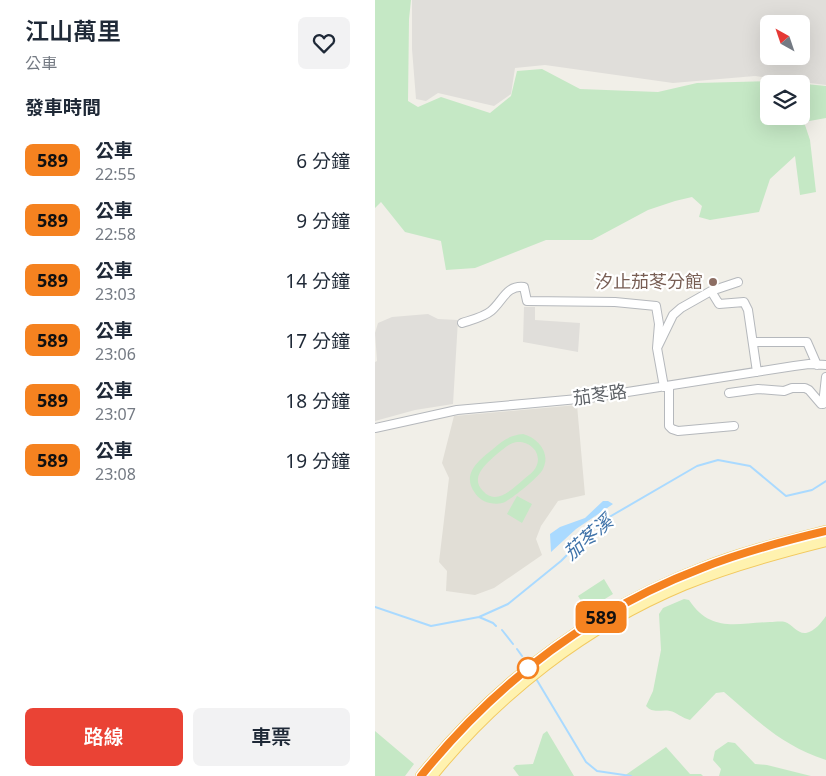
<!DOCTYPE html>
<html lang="zh-TW">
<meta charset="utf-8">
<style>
:root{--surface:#fff;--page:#f2f2f3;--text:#1f2937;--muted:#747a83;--accent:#ea4335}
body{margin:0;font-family:"Noto Sans","Noto Sans TC",sans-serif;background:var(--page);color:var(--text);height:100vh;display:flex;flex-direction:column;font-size:19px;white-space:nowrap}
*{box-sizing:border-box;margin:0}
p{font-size:16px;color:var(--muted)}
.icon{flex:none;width:28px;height:28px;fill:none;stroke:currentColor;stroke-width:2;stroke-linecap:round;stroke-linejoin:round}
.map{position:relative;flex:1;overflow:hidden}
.drawer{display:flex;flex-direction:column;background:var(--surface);width:375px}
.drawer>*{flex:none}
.badge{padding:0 10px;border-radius:8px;font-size:18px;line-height:32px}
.needle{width:32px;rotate:320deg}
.buttons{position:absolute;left:385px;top:15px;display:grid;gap:10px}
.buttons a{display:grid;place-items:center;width:50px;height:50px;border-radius:8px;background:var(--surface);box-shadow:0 5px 20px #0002;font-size:25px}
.map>.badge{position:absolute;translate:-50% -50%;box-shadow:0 0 0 2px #fff}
h2{padding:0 25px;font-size:19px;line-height:45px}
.round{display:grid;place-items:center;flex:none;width:52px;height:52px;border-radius:8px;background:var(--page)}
.head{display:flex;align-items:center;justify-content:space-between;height:85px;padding:0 25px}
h1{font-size:24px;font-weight:600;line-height:38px}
.primary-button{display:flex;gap:10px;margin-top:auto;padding:10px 25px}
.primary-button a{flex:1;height:58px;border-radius:8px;background:var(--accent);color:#fff;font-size:20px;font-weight:600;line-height:58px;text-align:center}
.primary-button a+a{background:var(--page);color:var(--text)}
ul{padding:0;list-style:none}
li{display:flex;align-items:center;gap:15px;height:60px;padding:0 25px}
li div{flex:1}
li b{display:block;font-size:19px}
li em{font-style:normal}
li .badge{min-width:55px;font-weight:700;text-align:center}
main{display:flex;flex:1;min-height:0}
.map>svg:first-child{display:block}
.industrial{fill:#e0deda;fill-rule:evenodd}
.education{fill:#e1ded6}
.green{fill:#c5e8c5;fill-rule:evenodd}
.water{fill:#aadaff}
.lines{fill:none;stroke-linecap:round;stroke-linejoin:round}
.stream{stroke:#aadaff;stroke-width:2}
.minor-casing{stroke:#b5b8bc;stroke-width:10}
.major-casing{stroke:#f2c960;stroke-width:12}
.minor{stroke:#fff;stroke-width:8}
.major{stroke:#fff2af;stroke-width:10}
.line-casing{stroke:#fff;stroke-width:11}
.line{stroke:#f58220;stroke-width:8}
.education-dot{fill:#8d6e63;stroke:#fff;stroke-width:2}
.stop-dot{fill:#fff;stroke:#f58220;stroke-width:2.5}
.labels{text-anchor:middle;stroke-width:4.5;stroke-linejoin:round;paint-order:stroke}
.education-label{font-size:18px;fill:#785e54;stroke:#fff;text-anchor:end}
.street-label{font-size:18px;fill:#5f6368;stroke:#fff}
.water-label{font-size:19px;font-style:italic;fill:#4174aa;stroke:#fff}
</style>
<main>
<section class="drawer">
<div class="head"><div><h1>江山萬里</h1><p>公車</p></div><a class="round"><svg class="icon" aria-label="heart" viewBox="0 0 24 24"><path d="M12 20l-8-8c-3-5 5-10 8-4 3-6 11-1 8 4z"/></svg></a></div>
<h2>發車時間</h2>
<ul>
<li><span class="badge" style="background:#f58220;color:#111">589</span><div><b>公車</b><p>22:55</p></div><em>6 分鐘</em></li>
<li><span class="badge" style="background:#f58220;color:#111">589</span><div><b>公車</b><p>22:58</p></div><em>9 分鐘</em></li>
<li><span class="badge" style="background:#f58220;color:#111">589</span><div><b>公車</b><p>23:03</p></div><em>14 分鐘</em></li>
<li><span class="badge" style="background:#f58220;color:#111">589</span><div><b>公車</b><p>23:06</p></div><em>17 分鐘</em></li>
<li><span class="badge" style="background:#f58220;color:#111">589</span><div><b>公車</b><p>23:07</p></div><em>18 分鐘</em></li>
<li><span class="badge" style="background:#f58220;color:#111">589</span><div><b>公車</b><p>23:08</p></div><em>19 分鐘</em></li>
</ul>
<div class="primary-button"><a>路線</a><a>車票</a></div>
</section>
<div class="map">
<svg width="451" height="776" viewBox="0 0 451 776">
<rect width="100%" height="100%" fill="#f1efe8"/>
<path class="industrial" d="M37 0H451V85L380 76 298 83 170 65 140 68 136 94 119 106 63 93 51 101 41 99 37 49ZM394 24H426V56H394Z
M149 307H160V320L205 323 203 352 148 342Z
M53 314 63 319 83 320 78 404 40 410 0 421V362L2 361 0 333 3 323 17 317Z"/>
<path class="education" d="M202 405 210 495 183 501 166 526 161 539 167 555 119 588 100 595 71 591 72 571 64 562 74 478 67 463 79 416Z"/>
<path class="green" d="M0 0H36L34 19 33 101 43 107 66 97 115 113 136 96 142 71 167 69 205 89 283 92 322 83 400 81 451 86V118L429 122 435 140 441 192 425 195 420 156 395 179 384 212 335 220 324 217 327 206 317 197 300 201 273 210 217 240H171L100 268 71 270 66 241 30 232 6 202 0 208ZM394 84H426V116H394Z
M148 434C163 438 176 453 168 469 164 477 139 497 130 502 126 504 120 504 115 503 109 502 103 498 100 493 86 474 104 460 118 449 127 441 135 435 148 434ZM142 442C155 441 168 453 161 467 159 472 152 476 148 480 137 489 121 506 108 491 94 477 112 463 122 454 129 449 134 443 142 442Z
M142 496 157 504 147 523 132 514Z
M229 579 238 594 212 610 203 596Z
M309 599 314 600C336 633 361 623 395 622 399 622 406 621 410 622 417 624 422 634 431 633 440 631 446 623 451 616V760C406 745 384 722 349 692L341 693 315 720C307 718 301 712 295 711 286 709 278 714 271 706L278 691 286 650 284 614 288 608Z
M0 731 39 764 30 776H0Z
M172 731 199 776H144L138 768 141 765 158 764 168 734Z
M353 742 360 743 380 764 392 765 436 776H344L346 769 338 760 340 751Z
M291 747 315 774H326L328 776H249Z"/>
<path class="water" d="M228 501H233L238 504 201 529 176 552 175 534 185 527 210 518Z"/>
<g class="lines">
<path class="stream" d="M0 607 56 626 104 617 133 604 186 561 224 523 322 466 343 460 375 466 411 496 437 490 451 481
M104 617 118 623 121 626
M127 630 138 644
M142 649 147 656
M160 677 211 762 222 771 256 776"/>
<g class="minor-casing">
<path id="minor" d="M336 291 344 304 369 302 373 310 382 372
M87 323C96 320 109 317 116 311 128 301 131 285 149 287L152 301 240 302 281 306 284 324 282 348
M378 342H432L442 365
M294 386V426L297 429 303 431 359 426
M289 387 282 348 298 315 306 308 336 291 363 282
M354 393 383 389 409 391 417 388H430L434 390 446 404
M448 404 451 377
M0 428 82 410 214 398 419 366 434 364 451 365"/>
</g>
<g class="major-casing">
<path id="major" d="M46 776C122 681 213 612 327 568 367 552 409 542 451 531
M57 776C124 693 211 626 309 585 355 566 403 553 451 541"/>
</g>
<use href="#minor" class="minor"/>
<use href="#major" class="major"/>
</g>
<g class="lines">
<g class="line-casing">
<path id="line" d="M46 776C122 682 214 611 327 568 367 552 409 541 451 531"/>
</g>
<use href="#line" class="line"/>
</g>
<circle class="education-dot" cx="338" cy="282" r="5"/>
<circle class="stop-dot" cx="153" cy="668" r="10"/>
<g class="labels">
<g class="education-label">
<text x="328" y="288">汐止茄苳分館</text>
</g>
<g class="street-label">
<text transform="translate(225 395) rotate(-8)" y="6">茄苳路</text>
</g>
<g class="water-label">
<text transform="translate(213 537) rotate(-41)" y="7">茄苳溪</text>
</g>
</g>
</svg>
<div class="buttons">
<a><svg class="needle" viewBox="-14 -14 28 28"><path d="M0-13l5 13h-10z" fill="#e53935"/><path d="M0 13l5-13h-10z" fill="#747a83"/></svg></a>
<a><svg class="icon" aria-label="layers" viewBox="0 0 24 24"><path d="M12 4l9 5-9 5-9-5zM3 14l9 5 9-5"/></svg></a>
</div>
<b class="badge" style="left:226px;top:617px;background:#f58220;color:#111">589</b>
</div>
</main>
